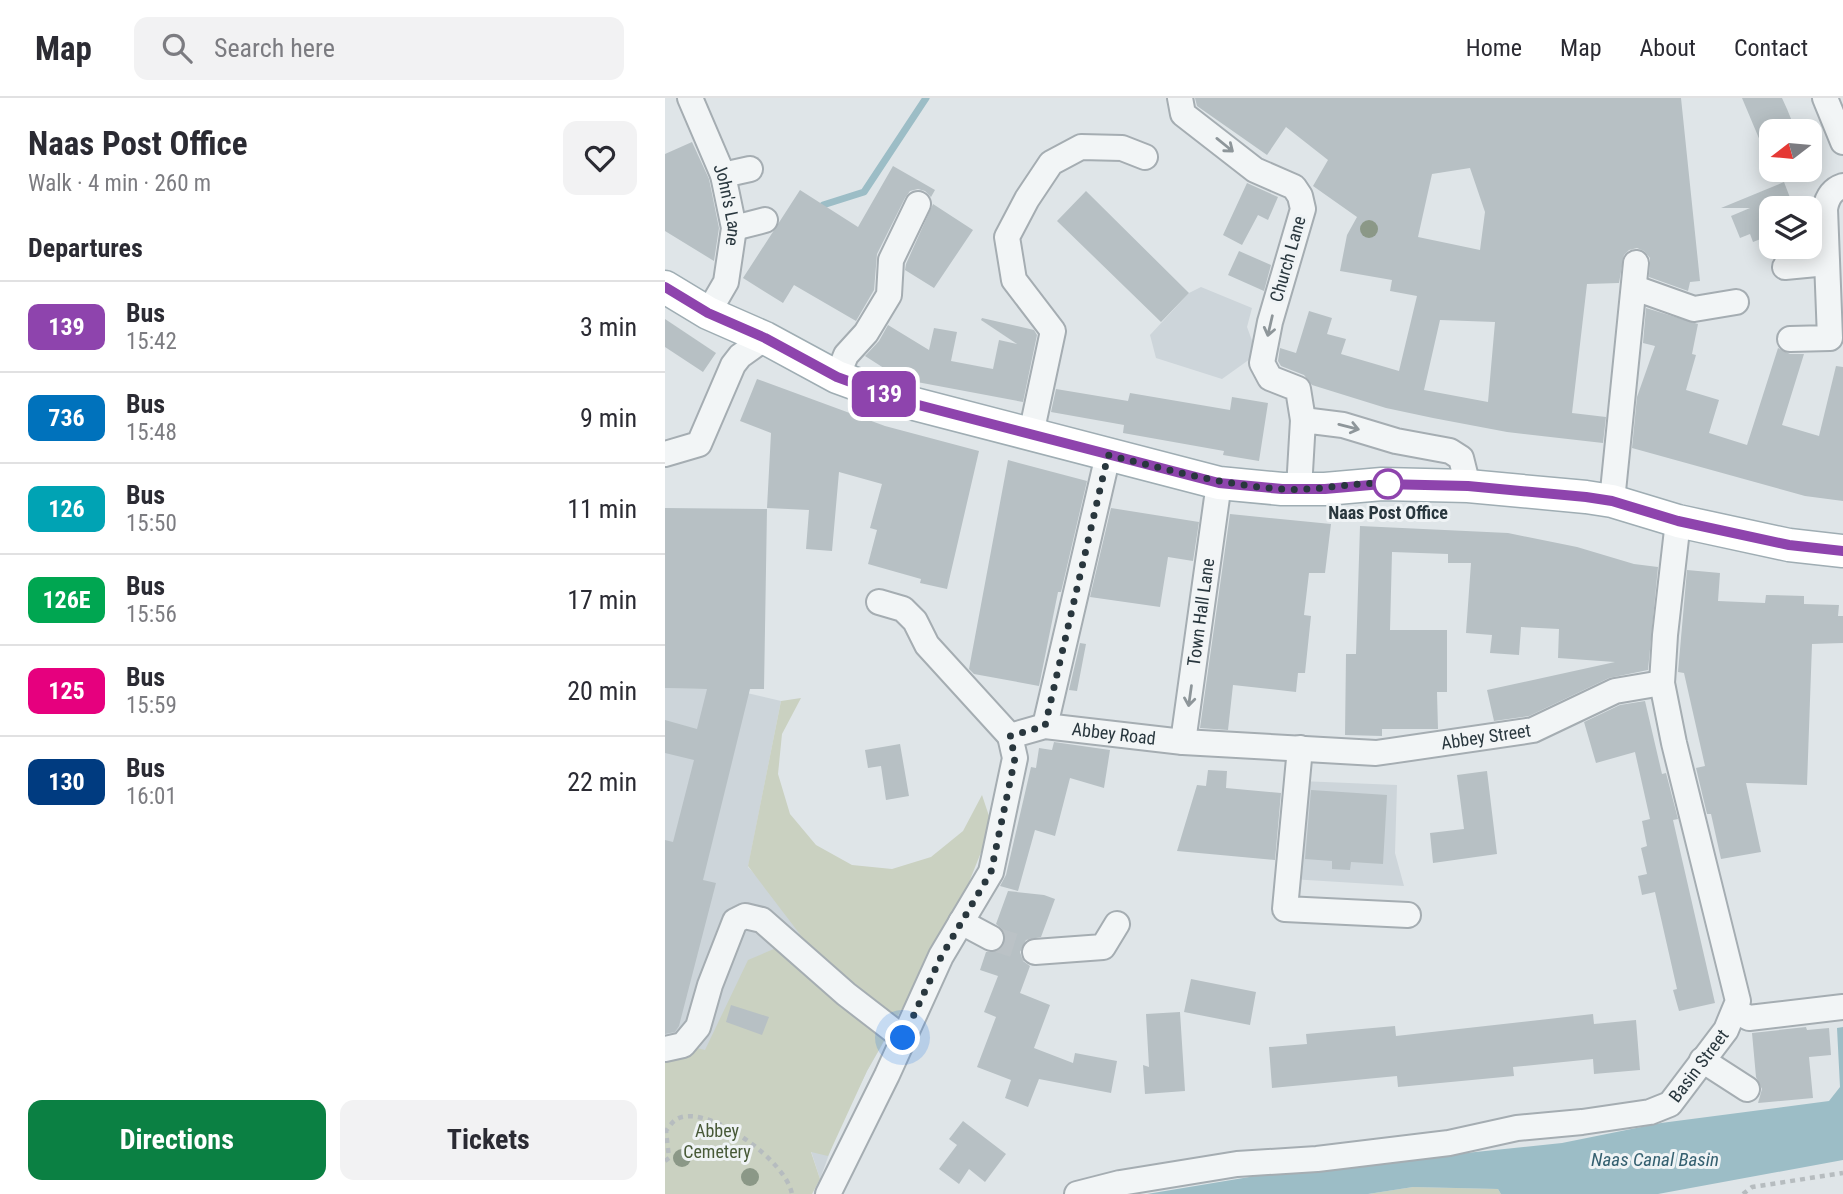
<!DOCTYPE html>
<meta charset="utf-8">
<style>
:root{--surface:#fff;--page:#f2f2f3;--text:#2b2b33;--muted:#7c7c81;--line:#e1e1e2;--accent:#0b8043}
body{margin:0;font-family:"Roboto Condensed",sans-serif;background:var(--page);color:var(--text);height:100vh;display:flex;flex-direction:column;font-size:26px;white-space:nowrap}
*{box-sizing:border-box;margin:0}
p{font-size:23px;color:var(--muted)}
.icon{flex:none;width:38px;height:38px;fill:none;stroke:currentColor;stroke-width:2;stroke-linecap:round;stroke-linejoin:round}
.map{position:relative;flex:1;overflow:hidden}
.side{display:flex;flex-direction:column;background:var(--surface);width:665px}
.side>*{flex:none}
.badge{padding:0 14px;border-radius:10px;font-size:24px;line-height:46px}
.needle{width:46px;rotate:254deg}
.fabs{position:absolute;left:1094px;top:21px;display:grid;gap:14px}
.fabs a{display:grid;place-items:center;width:63px;height:63px;border-radius:14px;background:var(--surface);box-shadow:0 4px 18px #0003;font-size:35px}
.you{position:absolute;width:35px;height:35px;margin:-18px;border:5px solid #fff;border-radius:50%;background:#1a73e8;box-shadow:0 0 0 10px #1a73e833}
.map>.badge{position:absolute;translate:-50% -50%;box-shadow:0 0 0 4px #fff}
h2{padding:0 28px;font-size:26px;line-height:63px}
.round{display:grid;place-items:center;flex:none;width:74px;height:74px;border-radius:14px;background:var(--page)}
.summary{display:flex;align-items:center;justify-content:space-between;height:119px;padding:0 28px}
h1{font-size:33px;font-weight:700;line-height:52px}
.primary-button{display:flex;gap:14px;margin-top:auto;padding:14px 28px}
.primary-button a{flex:1;height:80px;border-radius:14px;background:var(--accent);color:#fff;font-size:28px;font-weight:700;line-height:80px;text-align:center}
.primary-button a+a{background:var(--page);color:var(--text)}
ul{padding:0;list-style:none}
li{display:flex;align-items:center;gap:21px;height:91px;padding:0 28px;border-top:2px solid var(--line)}
li div{flex:1}
li b{display:block;font-size:26px}
li em{font-style:normal}
li .badge{min-width:77px;font-weight:700;text-align:center}
header{display:flex;align-items:center;gap:42px;box-sizing:border-box;height:98px;padding:0 35px;background:var(--surface);border-bottom:2px solid var(--line)}
header strong{font-size:33px}
nav{display:flex;gap:38px;margin-inline-start:auto;font-size:24px}
.search{width:490px;height:63px;background:var(--page);display:flex;align-items:center;gap:18px;box-sizing:border-box;padding:0 24px;border-radius:14px;color:var(--muted);font-size:26px}
main{display:flex;flex:1;min-height:0}
.map>svg:first-child{display:block}
.built{fill:#cdd5da}
.green{fill:#cad1c1}
.water{fill:#9cbdc6}
.lines{fill:none;stroke-linecap:round;stroke-linejoin:round}
.stream{stroke:#9cbdc6;stroke-width:7}
.building{fill:#b7c0c4;fill-rule:evenodd}
.minor-tunnel{stroke:#bbc2c6;stroke-width:24;stroke-dasharray:24 12;stroke-linecap:butt}
.minor-casing{stroke:#a5adb2;stroke-width:28}
.major-casing{stroke:#9fadb3;stroke-width:35}
.path{stroke:#b6bcbf;stroke-width:4.5;stroke-dasharray:5 5;stroke-linecap:butt}
.minor{stroke:#f2f5f6;stroke-width:24}
.major{stroke:#fff;stroke-width:32}
.tree{fill:#8b9887}
.oneway{stroke:#8e969a}
.line-casing{stroke:#fff;stroke-width:16}
.line{stroke:#8e44ad;stroke-width:10}
.walk{stroke:#29373e;stroke-width:7;stroke-dasharray:0 12.6}
.stop-dot{fill:#fff;stroke:#8e44ad;stroke-width:3.5}
.labels{text-anchor:middle;stroke-width:6;stroke-linejoin:round;paint-order:stroke}
.street-label{font-size:18px;fill:#29373e;stroke:#eff3f5}
.stop-label{font-size:18px;font-weight:bold;fill:#29373e;stroke:#eff3f5}
.park-label{font-size:18px;fill:#475937;stroke:#eff3f5}
.water-label{font-size:19px;font-style:italic;fill:#356070;stroke:#eff3f5}
</style>
<header>
<strong>Map</strong>
<div class="search"><svg class="icon" aria-label="search" viewBox="0 0 24 24"><circle cx="10" cy="10" r="6"/><path d="M15 15l6 6"/></svg>Search here</div>
<nav><a>Home</a><a>Map</a><a>About</a><a>Contact</a></nav>
</header>
<main>
<section class="side">
<div class="summary"><div><h1>Naas Post Office</h1><p>Walk · 4 min · 260 m</p></div><a class="round"><svg class="icon" aria-label="heart" viewBox="0 0 24 24"><path d="M12 20l-8-8c-3-5 5-10 8-4 3-6 11-1 8 4z"/></svg></a></div>
<h2>Departures</h2>
<ul>
<li><span class="badge" style="background:#8e44ad;color:#fff">139</span><div><b>Bus</b><p>15:42</p></div><em>3 min</em></li>
<li><span class="badge" style="background:#0072bc;color:#fff">736</span><div><b>Bus</b><p>15:48</p></div><em>9 min</em></li>
<li><span class="badge" style="background:#00a3b4;color:#fff">126</span><div><b>Bus</b><p>15:50</p></div><em>11 min</em></li>
<li><span class="badge" style="background:#00a651;color:#fff">126E</span><div><b>Bus</b><p>15:56</p></div><em>17 min</em></li>
<li><span class="badge" style="background:#e6007e;color:#fff">125</span><div><b>Bus</b><p>15:59</p></div><em>20 min</em></li>
<li><span class="badge" style="background:#003b80;color:#fff">130</span><div><b>Bus</b><p>16:01</p></div><em>22 min</em></li>
</ul>
<div class="primary-button"><a>Directions</a><a>Tickets</a></div>
</section>
<div class="map">
<svg width="1178" height="1096" viewBox="0 0 1178 1096">
<rect width="100%" height="100%" fill="#dfe5e8"/>
<path class="built" d="M536 189 587 210 582 229 592 256 557 281 491 260 485 237 524 195Z
M0 590 65 591 116 603 83 769 228 928 202 973 173 1032 155 1081 146 1053 0 1009Z
M635 683 732 687 730 755 739 788 626 781Z"/>
<path class="green" d="M136 600 117 636 113 676 125 716 151 747 187 767 227 771 266 759 298 733 317 697 327 727 294 809 202 973 163 1058 146 1054 155 1081 147 1096H0V942L40 952 83 862 137 839 83 768 116 603Z
M748 1089 833 1091 836 1096H703Z"/>
<path class="water" d="M1178 929V1062L993 1096H836L833 1091 748 1089 703 1096H482L609 1075 897 1045 996 1025 1164 1003 1175 989 1172 930Z"/>
<g class="lines">
<path class="stream" d="M158 107 199 94 261 0"/>
</g>
<path class="building" d="M530 0H1016L1035 183 1025 184 1023 193 984 179 985 160 979 153 972 150 964 152 959 157 954 185 922 186 907 315 941 319 938 345 842 334 768 320 721 310 647 287 639 277 616 268 613 263 615 250 631 255 644 213 667 220 662 236 681 241 676 256 734 273 752 198 725 193 727 182 675 173 682 137 692 119 648 88 663 62 621 29 602 57 532 8ZM805 70 820 114 815 152 753 139 767 76ZM775 222 830 224 823 304 759 292Z
M1077 0H1117L1122 11 1131 33H1106V69Z
M27 44 44 81 54 130 49 163 0 133V56Z
M228 68 270 92 266 99 260 93 253 91 245 93 240 100 212 156 209 192 191 223 129 187 118 205 78 180 135 92 193 129Z
M1119 84 1129 110H1106V137L1088 144 1085 136 1075 140 1066 118 1085 110H1056Z
M582 85 613 99 603 122 593 117 577 147 558 137Z
M421 93 524 195 496 224 392 123Z
M268 106 308 132 269 190 240 172 241 166Z
M574 153 606 167 599 193 563 177Z
M981 210 1033 226 1027 256 1031 257 1021 292 1054 302 1044 335 1082 347 1113 250 1125 256H1139L1117 327 1154 338 1171 268 1178 269V403L1140 398 967 350 972 299 990 248 978 245Z
M317 220 369 232 372 237 358 304 236 281 200 258 214 243 223 227 264 252 269 230 292 234 286 263 328 271 334 242 352 246 316 222Z
M0 221 51 255 38 274 0 249Z
M92 281 220 328 314 353 282 491 255 485 256 481 203 466 212 432 205 430 217 386 174 374 167 453 141 451 144 412 102 410 106 335 75 323Z
M391 291 463 303 465 295 565 312 567 299 603 305 594 363 558 357 559 353 458 335 459 327 386 314Z
M343 362 422 383 396 494H393L374 588 309 576 304 571Z
M0 410 102 411 99 591H85L38 782 51 785 14 928 10 934 0 936V742L8 744 29 662 0 655V622L32 631 42 591 0 590Z
M446 410 534 424 528 463 503 459 495 509 425 499Z
M565 416 666 426 660 475H644L639 517 646 518 640 575H633L631 594 568 587 563 632 535 630Z
M695 428 843 435 912 449 969 466 993 469 983 572 944 580 864 618 829 623 822 592 950 564 893 560 894 531 856 529 854 557 825 555 827 537 801 535 806 465H783V456L727 454 725 532H782V594H772L773 631H717V638L680 637 681 556H691Z
M1022 472 1055 475 1053 503 1100 505 1101 497 1139 498V506L1174 507 1173 518H1178V545L1147 546 1142 687 1081 685 1096 754 1056 761 1046 716H1042L1031 670 1040 668 1019 575 1013 574Z
M415 545 421 546 412 593 404 592Z
M980 603 997 676 1001 675 1013 721 1008 722 1050 905 1014 913 1008 892 1012 891 990 794 977 797 973 778 982 776 976 750 982 748 977 723 985 721 970 654 931 665 919 624 955 607Z
M389 644 445 652 439 690 405 680 390 738 370 732 353 793 335 788 341 777 366 669 371 670 374 650 387 652Z
M235 646 244 698 221 702 216 668 203 670 200 652Z
M543 672 562 673 561 690 616 695 610 762 512 753 532 687 541 688Z
M822 673 832 756 768 765 765 735 799 731 792 677Z
M646 692 722 697 718 766 686 764 685 772 667 771V763L640 761Z
M343 793 379 797 390 801 376 839 361 842 355 854 358 863 365 868 355 895 385 907 369 950 408 965 410 955 452 963 446 995 374 981 363 1009 340 1000 346 982 312 969 331 919 319 914 333 878 315 872 321 854 333 853 339 846V833L331 826Z
M526 881 591 894 585 927 519 914Z
M66 907 104 919 97 937 61 924Z
M515 914 520 993 480 996 478 967 484 969 481 916Z
M928 916 929 926 971 922 975 972 929 976 928 961 848 969 849 978 733 989 732 978 607 990 604 949 642 946 641 936 730 928 731 938Z
M1141 929 1142 932 1164 930 1166 957 1144 959 1148 1000 1093 1005 1097 991 1091 979 1087 935Z
M298 1023 341 1056 320 1084 304 1071 294 1086 274 1071 292 1047 284 1041Z"/>
<g class="lines">
<path class="minor-tunnel" d="M326 840 370 854"/>
<g class="minor-casing">
<g id="minor">
<path id="s1" d="M25 0 58 77 69 130 61 184 43 215"/>
<path d="M515 0 518 16 590 72 629 89 635 98 638 111 605 224 597 265 605 280 633 291 638 322"/>
<path d="M1160 0 1178 44"/>
<path d="M58 77 85 71"/>
<path d="M69 130 100 122"/>
<path d="M1120 169 1162 165"/>
<path d="M970 190 1029 211 1071 204"/>
<path d="M1125 241 1165 240 1160 111C1162 100 1166 92 1178 88"/>
<path d="M172 279 181 257 201 235 224 197 226 162 253 106"/>
<path d="M371 339 369 322 388 233 349 182 342 139 362 101 386 65 416 49 457 50 480 59"/>
<path d="M0 356 34 346 68 267 75 258 100 240"/>
<path d="M634 391 638 322 678 327 731 343 785 353 796 360 803 388"/>
<path d="M947 403 971 165"/>
<path d="M214 504 238 511 250 523 262 547 345 638"/>
<path d="M380 628 443 357"/>
<path id="s2" d="M518 644 554 385"/>
<path d="M635 650 620 811 743 817"/>
<path d="M296 824 326 840"/>
<path d="M370 854 438 849 452 826"/>
<path d="M1070 913 1084 920 1178 909"/>
<path d="M0 951 18 947 33 929 45 887 70 823 80 818 97 822 181 896 238 940"/>
<path d="M1037 962 1082 991"/>
<path id="s3" d="M163 1096 222 977 276 858 326 774 350 660 345 638 380 628 518 644 711 655 868 632 950 593 997 585"/>
<path id="s4" d="M412 1096 455 1085 572 1066 652 1061 784 1045 852 1030 917 1024 985 1014 1005 1006 1061 932 1073 903 1009 645 997 585 1000 537 1013 423"/>
</g>
</g>
<g class="major-casing">
<path id="major" d="M0 189 43 215 100 240 172 279 238 303 554 385 617 391H660L717 386 803 388 921 399 947 403 1013 423 1124 447 1178 453"/>
</g>
<path class="path" d="M0 1063 4 1060 1 1033C6 1026 9 1021 17 1019 49 1011 121 1063 127 1096
M1078 1096 1087 1089 1178 1075"/>
<use href="#minor" class="minor"/>
<use href="#major" class="major"/>
</g>
<g class="tree">
<circle cx="704" cy="131" r="9"/>
<circle cx="17" cy="1060" r="9"/>
<circle cx="85" cy="1079" r="9"/>
</g>
<defs><path id="oneway-shaft" d="M-6 0H5M1.5-3L5.5 0L1.5 3" fill="none" stroke-width="1.6" stroke-linecap="round" stroke-linejoin="round" transform="scale(1.75)"/></defs>
<g class="oneway">
<use href="#oneway-shaft" transform="translate(560 47) rotate(39)"/>
<use href="#oneway-shaft" transform="translate(605 228) rotate(103)"/>
<use href="#oneway-shaft" transform="translate(684 329) rotate(14)"/>
<use href="#oneway-shaft" transform="translate(525 598) rotate(98)"/>
</g>
<g class="lines">
<g class="line-casing">
<path id="line" d="M0 189 43 215 100 240 172 279 238 303 554 385 617 391H660L717 386 803 388 921 399 947 403 1013 423 1124 447 1178 453"/>
</g>
<use href="#line" class="line"/>
<path class="walk" d="M238 940 276 859 326 774 350 660 345 638 380 628 443 357C500 371 557 387 616 391 651 394 690 383 723 386"/>
</g>
<circle class="stop-dot" cx="723" cy="386" r="14"/>
<g class="labels">
<g class="street-label">
<text dy="6" stroke="none"><textPath href="#s1" startOffset="114">John's Lane</textPath></text>
<text transform="translate(623 161) rotate(-74)" y="6">Church Lane</text>
<text dy="6" stroke="none"><textPath href="#s2" startOffset="131">Town Hall Lane</textPath></text>
<text dy="6" stroke="none"><textPath href="#s3" startOffset="606">Abbey Road</textPath></text>
<text dy="6" stroke="none"><textPath href="#s3" startOffset="980">Abbey Street</textPath></text>
<text dy="6" stroke="none"><textPath href="#s4" startOffset="649">Basin Street</textPath></text>
</g>
<g class="stop-label">
<text x="723" y="421">Naas Post Office</text>
</g>
<g class="park-label">
<text x="52" y="1039">Abbey<tspan x="52" dy="21">Cemetery</tspan></text>
</g>
<g class="water-label">
<text x="990" y="1068">Naas Canal Basin</text>
</g>
</g>
</svg>
<div class="fabs">
<a><svg class="needle" viewBox="-14 -14 28 28"><path d="M0-13l5 13h-10z" fill="#e53935"/><path d="M0 13l5-13h-10z" fill="#7c7c81"/></svg></a>
<a><svg class="icon" aria-label="layers" viewBox="0 0 24 24"><path d="M12 4l9 5-9 5-9-5zM3 14l9 5 9-5"/></svg></a>
</div>
<div class="you" style="left:238px;top:940px"></div>
<b class="badge" style="left:219px;top:296px;background:#8e44ad;color:#fff">139</b>
</div>
</main>
